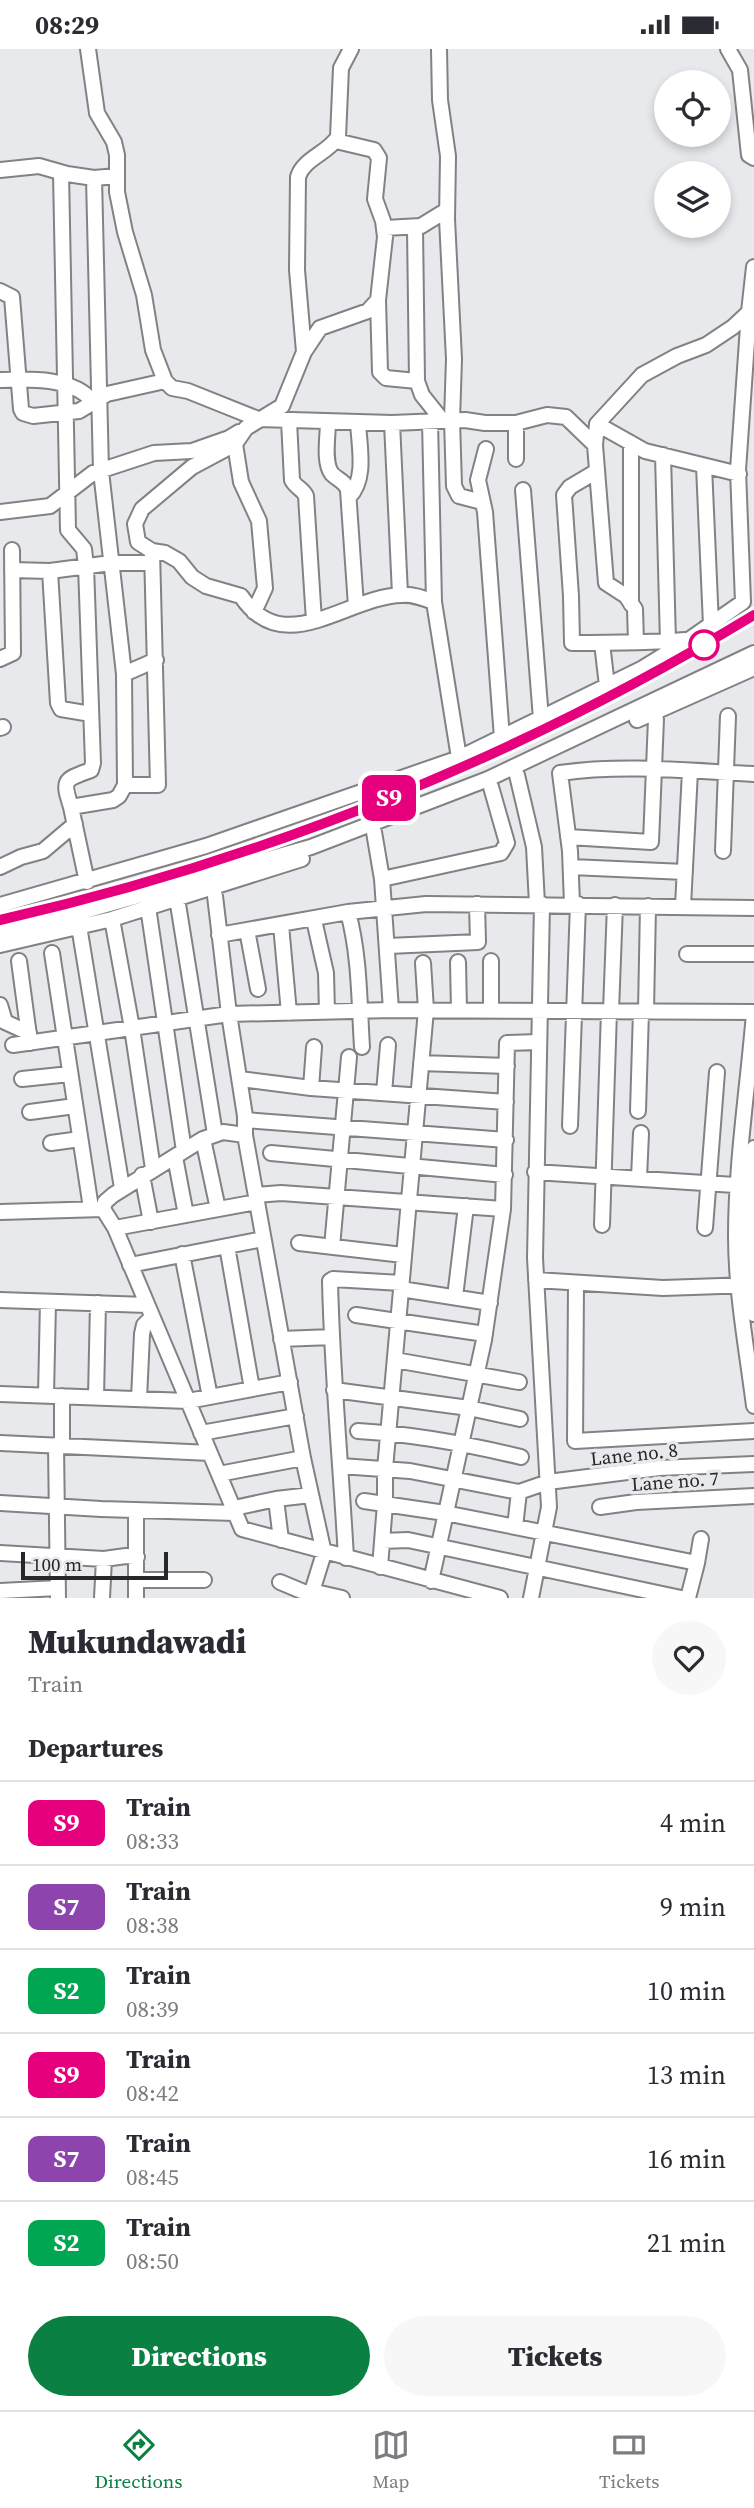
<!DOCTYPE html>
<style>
:root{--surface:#fff;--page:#f7f7f7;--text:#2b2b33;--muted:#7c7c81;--line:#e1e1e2;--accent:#0b8043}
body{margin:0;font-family:"Source Serif 4",serif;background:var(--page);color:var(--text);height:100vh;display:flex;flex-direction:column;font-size:26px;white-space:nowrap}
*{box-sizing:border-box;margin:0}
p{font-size:23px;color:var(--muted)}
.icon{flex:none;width:38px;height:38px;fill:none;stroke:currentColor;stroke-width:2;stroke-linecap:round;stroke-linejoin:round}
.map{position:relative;height:1549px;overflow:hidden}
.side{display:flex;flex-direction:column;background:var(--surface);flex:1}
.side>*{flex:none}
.badge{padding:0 14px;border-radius:10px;font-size:24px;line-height:46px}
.fabs{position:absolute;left:654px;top:21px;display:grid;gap:14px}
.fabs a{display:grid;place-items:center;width:77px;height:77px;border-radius:50%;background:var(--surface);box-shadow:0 4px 10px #0003;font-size:35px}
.scale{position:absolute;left:21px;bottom:18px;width:147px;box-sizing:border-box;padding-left:7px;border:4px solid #272729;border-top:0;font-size:19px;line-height:24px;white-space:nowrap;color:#272729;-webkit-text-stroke:5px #e8e9ec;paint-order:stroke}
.map>.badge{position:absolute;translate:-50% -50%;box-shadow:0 0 0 4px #fff}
h2{padding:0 28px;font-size:26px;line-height:63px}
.round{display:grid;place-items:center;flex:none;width:74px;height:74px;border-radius:37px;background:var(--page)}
.head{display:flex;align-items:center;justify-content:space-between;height:119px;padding:0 28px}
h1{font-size:33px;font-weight:800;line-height:52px}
.action{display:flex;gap:14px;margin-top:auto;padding:14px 28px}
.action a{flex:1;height:80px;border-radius:42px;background:var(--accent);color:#fff;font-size:28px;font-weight:800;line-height:80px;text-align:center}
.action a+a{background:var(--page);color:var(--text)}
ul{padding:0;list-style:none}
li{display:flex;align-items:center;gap:21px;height:84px;padding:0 28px;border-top:2px solid var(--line)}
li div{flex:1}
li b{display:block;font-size:26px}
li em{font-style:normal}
li .badge{min-width:77px;font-weight:700;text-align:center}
.status{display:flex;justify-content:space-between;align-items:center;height:49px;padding:0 35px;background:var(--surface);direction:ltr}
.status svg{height:19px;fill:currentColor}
.tab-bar{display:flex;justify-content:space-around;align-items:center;height:98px;border-top:2px solid var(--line);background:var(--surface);font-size:19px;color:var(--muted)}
.tab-bar a{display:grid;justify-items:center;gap:4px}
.tab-bar .selected{color:var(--accent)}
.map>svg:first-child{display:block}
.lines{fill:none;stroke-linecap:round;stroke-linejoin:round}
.minor-casing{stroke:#828285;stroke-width:18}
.minor{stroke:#fff;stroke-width:14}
.rail{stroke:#707073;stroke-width:2.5;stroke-dasharray:3.5 7;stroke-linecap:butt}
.line-casing{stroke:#fff;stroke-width:16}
.line{stroke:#e6007e;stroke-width:10}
.stop-dot{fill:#fff;stroke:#e6007e;stroke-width:3.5}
.labels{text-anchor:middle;stroke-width:7;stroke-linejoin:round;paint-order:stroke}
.street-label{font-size:19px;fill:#272729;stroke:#e8e9ec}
</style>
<div class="status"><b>08:29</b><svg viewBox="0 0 49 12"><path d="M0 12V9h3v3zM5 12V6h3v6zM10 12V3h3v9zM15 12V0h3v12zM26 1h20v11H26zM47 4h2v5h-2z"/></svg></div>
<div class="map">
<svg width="754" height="1549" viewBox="0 0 754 1549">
<rect width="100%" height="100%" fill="#e8e9ec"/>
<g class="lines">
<g class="minor-casing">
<path id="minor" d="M88 0 97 64 114 93 117 106V127L94 129 101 422 124 625
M439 0 440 51 448 107 447 170 454 310 452 371 454 437 459 447 482 453
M728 0 740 21 749 106 754 109
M336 92 374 101 379 109 375 150 383 172 385 188 378 251 368 262 320 279 304 303 282 357 246 379 235 395 192 418 142 460 135 475 138 493 152 502 165 504 179 512 192 528 206 537 241 547C284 612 347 547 402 546 413 545 423 549 434 553
M0 121 39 117 67 125 94 129
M61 124 68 481 84 500 86 517 93 714 91 721C64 731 62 730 71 758
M117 127V143L125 183 144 246 153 301 165 332 172 339 188 342 258 370 392 374 465 371 485 374H516L547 366 566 368 595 396
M385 179 421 177 447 161
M415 179 417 332 422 346 442 371
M0 242 12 248 21 360 23 364 33 367 79 362 107 345 165 332
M378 251 380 323 386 329 417 332
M304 303 297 221 298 128C303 110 328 104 338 88L341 19 351 0
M0 331C29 330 74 328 93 353
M289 372 292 431C295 438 303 440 306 447L314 572
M430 372 434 553 459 709
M328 373C328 387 323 414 332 425 338 431 345 432 348 441L356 557
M392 374 400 545
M516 374V410
M597 375 645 402 739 425
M235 395 241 433 259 472 265 539 254 563
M486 400 478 431 485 463 502 689
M663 406 668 593
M704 417 711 576
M597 422 570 438 564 446 571 547 572 594C610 594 647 594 685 591
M523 441 541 670
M349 448C367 430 359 397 358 373
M0 463 50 457 93 424 154 404 192 402 229 389 239 383
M12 521 50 522
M631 555V394
M636 593 635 560 626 547 606 534 595 396 597 375 642 326 677 307 706 296 733 278 749 263 754 218
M602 594 607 637
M0 610 13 604 12 501
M91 665 61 660 58 654 50 522 111 514H152
M637 671 754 619
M0 679 3 678
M517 726 534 798 537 855
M125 736 124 625 156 611
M374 783 382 830
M568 788 651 793 656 670
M723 802 728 667
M0 818 21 808 43 802 75 775
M571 818 685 823
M87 833 71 758 113 751 119 747 125 736H158L152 502
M215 847 229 965 245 1067V1086L303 1409 324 1504 310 1549
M177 849 215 1085
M572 855 570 802 560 724C624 715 689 722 754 725
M0 856 206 797 459 709 643 619 690 590 743 553 738 421 749 263H754
M683 857 690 722
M148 858 184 1102
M348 863C360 908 359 952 362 998
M112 870 132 979 153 1120
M314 871 326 924 327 963
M281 876 289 964
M79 877 122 1139
M247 881 258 940
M0 886 311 798 488 730 754 604
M219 886 348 863 426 855 754 859
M0 896 112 870 302 810
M388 897 478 893 477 855
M52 904 91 1159
M687 905H754
M19 912 30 994
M491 912V961
M458 913 459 961
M0 956 5 973 29 984
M391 961 382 830 501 804 507 794 491 738
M611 962 615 856
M646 962 648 857
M754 964C748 1038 736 1113 736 1187 736 1244 747 1301 754 1357
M13 996 229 965 391 961 754 963
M421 1014 507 1017
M22 1030 70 1025
M240 1030 311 1039 506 1053
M311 1039 314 998
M384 1044 388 996
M638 1062 641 962
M30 1063 75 1057
M245 1071 506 1091
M570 1077 578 855
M203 1090 218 1160
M51 1094 80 1090
M754 1099C747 1155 745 1208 754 1265
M271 1104 505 1126
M175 1108 186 1166
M535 1123 750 1137
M142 1126 151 1173
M639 1129 641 1084
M256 1146 281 1144 503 1160
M103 1160 105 1153 113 1146 203 1090 223 1083 245 1086
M0 1163 103 1160 115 1179 242 1480 500 1549
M602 1176 609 962
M115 1179 257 1153
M705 1179 717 1023
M299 1194 403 1206
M227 1197 252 1340
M332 1198 349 1008
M182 1205 210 1348
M130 1216 263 1190
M536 1231 663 1239 750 1236
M576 1234 575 1392 754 1382
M401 1240 490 1254
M455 1248 466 1157
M0 1251 147 1256
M356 1266 485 1285
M281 1290 332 1288
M395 1311 519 1333
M334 1341 469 1359 520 1370
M0 1345 188 1352 290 1333
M46 1346 48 1253
M96 1348 98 1254
M139 1350 142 1285 144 1276 152 1268
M358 1382C414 1385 467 1395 521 1408
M201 1384 296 1367
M0 1394 210 1404
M56 1396 58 1549
M62 1397V1347
M341 1417 410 1422 519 1443 548 1433 659 1419 754 1415
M219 1425 303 1409
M276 1450 281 1491
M364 1452 445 1464 697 1514 701 1490
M0 1454 101 1460 235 1464
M600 1458 636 1453 754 1447
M234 1459 276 1450 311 1446
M515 1478 519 1443
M382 1492 408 1491 681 1549
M0 1504 104 1510 126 1507 137 1508
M346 1509C341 1417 332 1325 330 1232L333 1230 401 1234
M380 1518 385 1455V1420L426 961 423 914
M136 1531H204
M431 1532 484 1291 503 1160 507 994 538 993
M280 1533 311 1546 320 1544 342 1549
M0 1542 58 1539
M102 1549 104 1510
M136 1549V1461
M531 1549 549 1458 535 1209 542 855
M688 1549 697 1514"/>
</g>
<use href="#minor" class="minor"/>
<path class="rail" d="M0 871C264 811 523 706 754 566"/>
</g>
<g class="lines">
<g class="line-casing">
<path id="line" d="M0 871C265 811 522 707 754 566"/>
</g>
<use href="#line" class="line"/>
</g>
<circle class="stop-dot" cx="704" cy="596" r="14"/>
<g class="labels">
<g class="street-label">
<text transform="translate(634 1405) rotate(-6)" y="7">Lane no. 8</text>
<text transform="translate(675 1432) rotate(-4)" y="7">Lane no. 7</text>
</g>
</g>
</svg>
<div class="fabs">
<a><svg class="icon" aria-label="locate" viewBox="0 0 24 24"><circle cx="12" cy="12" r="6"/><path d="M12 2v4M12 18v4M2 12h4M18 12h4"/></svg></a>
<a><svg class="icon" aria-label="layers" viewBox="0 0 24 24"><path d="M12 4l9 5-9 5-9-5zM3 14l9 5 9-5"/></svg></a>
</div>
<div class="scale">100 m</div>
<b class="badge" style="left:389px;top:749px;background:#e6007e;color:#fff">S9</b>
</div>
<section class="side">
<div class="head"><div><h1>Mukundawadi</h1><p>Train</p></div><a class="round"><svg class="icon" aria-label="heart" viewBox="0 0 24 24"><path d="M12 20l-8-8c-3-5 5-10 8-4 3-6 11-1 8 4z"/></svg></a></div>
<h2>Departures</h2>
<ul>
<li><span class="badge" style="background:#e6007e;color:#fff">S9</span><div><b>Train</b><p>08:33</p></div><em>4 min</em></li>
<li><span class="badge" style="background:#8e44ad;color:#fff">S7</span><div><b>Train</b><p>08:38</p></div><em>9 min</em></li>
<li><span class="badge" style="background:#00a651;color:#fff">S2</span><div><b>Train</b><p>08:39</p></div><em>10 min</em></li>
<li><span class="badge" style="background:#e6007e;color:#fff">S9</span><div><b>Train</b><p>08:42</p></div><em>13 min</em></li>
<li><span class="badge" style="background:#8e44ad;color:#fff">S7</span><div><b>Train</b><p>08:45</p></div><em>16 min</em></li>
<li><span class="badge" style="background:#00a651;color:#fff">S2</span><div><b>Train</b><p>08:50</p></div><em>21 min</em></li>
</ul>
<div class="action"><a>Directions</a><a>Tickets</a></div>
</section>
<nav class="tab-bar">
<a class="selected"><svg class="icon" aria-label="directions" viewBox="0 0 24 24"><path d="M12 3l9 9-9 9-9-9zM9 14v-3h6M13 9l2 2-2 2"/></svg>Directions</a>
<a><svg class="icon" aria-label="map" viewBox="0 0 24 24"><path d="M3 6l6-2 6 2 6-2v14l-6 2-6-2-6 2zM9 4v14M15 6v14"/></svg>Map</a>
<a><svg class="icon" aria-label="tickets" viewBox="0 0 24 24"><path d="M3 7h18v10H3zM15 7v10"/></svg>Tickets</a>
</nav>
